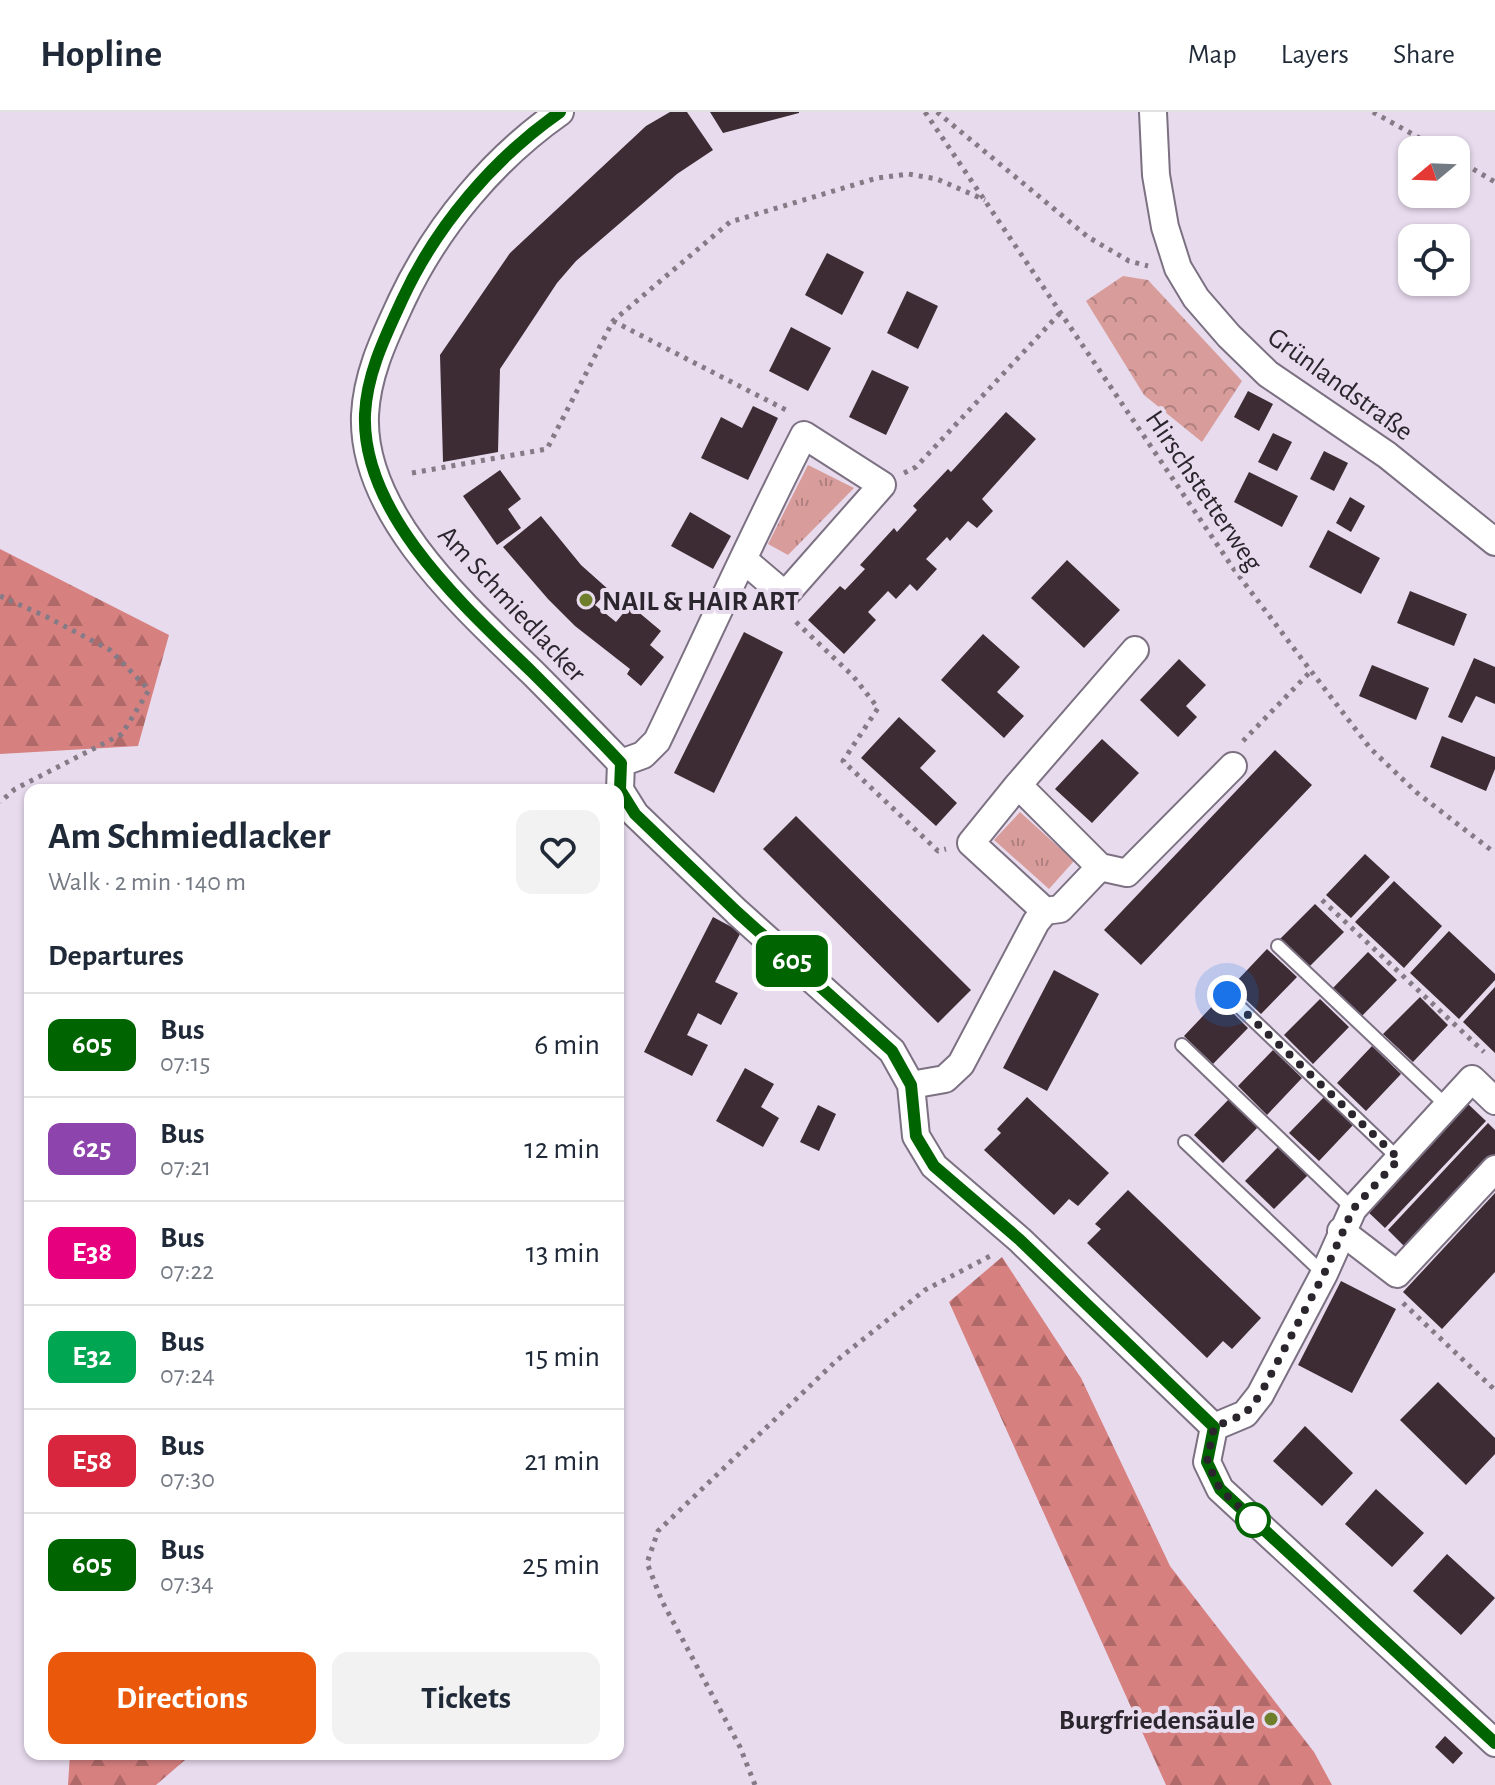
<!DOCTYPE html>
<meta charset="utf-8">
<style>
:root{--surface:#fff;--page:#f2f2f3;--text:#1f2937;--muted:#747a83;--line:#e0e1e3;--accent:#ea580c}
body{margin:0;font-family:"Alegreya Sans",sans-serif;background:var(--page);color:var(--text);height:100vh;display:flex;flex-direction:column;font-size:30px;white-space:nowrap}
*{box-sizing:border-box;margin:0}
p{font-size:26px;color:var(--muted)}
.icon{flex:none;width:44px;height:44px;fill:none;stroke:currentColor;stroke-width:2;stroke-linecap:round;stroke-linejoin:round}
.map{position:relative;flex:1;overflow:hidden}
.drawer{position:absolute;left:24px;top:672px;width:600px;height:976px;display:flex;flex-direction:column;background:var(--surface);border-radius:16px;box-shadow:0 2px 6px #0004}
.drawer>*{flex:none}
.badge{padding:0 16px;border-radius:12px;font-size:28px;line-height:52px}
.needle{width:52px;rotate:251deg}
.buttons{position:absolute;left:1398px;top:24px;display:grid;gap:16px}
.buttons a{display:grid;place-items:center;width:72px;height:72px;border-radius:16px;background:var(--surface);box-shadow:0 2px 6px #0004;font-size:40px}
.you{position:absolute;width:40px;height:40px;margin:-20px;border:6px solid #fff;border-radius:50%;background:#1a73e8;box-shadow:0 0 0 12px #1a73e833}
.map>.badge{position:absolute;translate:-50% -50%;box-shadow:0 0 0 4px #fff}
h2{padding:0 24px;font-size:30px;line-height:72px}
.round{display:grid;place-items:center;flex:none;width:84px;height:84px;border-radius:16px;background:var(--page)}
.head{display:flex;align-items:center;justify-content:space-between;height:136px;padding:0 24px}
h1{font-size:38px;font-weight:600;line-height:60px}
.action{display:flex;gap:16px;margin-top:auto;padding:16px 24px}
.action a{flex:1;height:92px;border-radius:16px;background:var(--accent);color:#fff;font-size:32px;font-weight:600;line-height:92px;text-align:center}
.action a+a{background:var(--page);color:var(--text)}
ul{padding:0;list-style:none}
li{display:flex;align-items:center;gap:24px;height:104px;padding:0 24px;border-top:2px solid var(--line)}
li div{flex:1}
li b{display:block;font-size:30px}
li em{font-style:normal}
li .badge{min-width:88px;font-weight:700;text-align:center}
header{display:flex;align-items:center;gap:48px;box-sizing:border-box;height:112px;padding:0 40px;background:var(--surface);border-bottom:2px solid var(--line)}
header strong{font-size:38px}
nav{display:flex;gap:44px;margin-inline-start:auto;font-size:28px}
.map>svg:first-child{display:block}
.grass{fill:url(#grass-tufts)}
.forest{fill:url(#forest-firs)}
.park{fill:url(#park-crowns)}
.building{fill:#3d2c34}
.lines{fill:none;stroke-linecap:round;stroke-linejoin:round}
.lane-casing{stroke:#7c7182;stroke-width:16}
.street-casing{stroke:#7c7182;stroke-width:30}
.path{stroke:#847b87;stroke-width:5;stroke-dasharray:4 6;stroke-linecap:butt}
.lane{stroke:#fff;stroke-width:12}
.street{stroke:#fff;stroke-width:26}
.line-casing{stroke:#fff;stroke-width:18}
.line{stroke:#006400;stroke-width:12}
.walk{stroke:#2b262d;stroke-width:8;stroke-dasharray:0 14.4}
.poi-dot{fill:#6f7e2b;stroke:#e7dbed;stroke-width:3}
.stop-dot{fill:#fff;stroke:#006400;stroke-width:4}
.labels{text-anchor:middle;stroke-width:8;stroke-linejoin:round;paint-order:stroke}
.street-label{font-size:28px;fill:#2b262d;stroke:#e7dbed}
.poi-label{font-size:28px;font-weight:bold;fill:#2b262d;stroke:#e7dbed;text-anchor:start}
</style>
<header>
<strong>Hopline</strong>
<nav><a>Map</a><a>Layers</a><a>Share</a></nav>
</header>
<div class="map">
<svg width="1495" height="1673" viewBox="0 0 1495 1673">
<defs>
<pattern id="grass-tufts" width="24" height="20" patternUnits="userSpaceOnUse" patternTransform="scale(2)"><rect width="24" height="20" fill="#d89d9b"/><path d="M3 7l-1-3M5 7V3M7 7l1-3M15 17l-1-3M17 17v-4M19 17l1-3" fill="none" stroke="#af807f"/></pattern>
<pattern id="forest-firs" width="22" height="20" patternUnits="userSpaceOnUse" patternTransform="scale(2)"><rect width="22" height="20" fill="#d78080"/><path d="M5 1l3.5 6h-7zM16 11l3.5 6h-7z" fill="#af6969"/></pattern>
<pattern id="park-crowns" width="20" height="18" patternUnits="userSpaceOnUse" patternTransform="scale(2)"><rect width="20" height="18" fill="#d89d9b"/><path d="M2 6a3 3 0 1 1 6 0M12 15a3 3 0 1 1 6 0" fill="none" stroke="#af807f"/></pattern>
</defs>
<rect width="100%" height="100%" fill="#e7dbed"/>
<path class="grass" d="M808 353 854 376 788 443 768 432Z
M1020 700 1074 749 1049 777 994 728Z"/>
<path class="forest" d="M0 437 169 523 138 634 0 642Z
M1002 1145 1081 1266 1170 1454 1314 1640 1332 1673H1166L949 1190Z
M70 1642H192L156 1673H68Z"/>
<path class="park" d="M1123 164 1148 168 1242 269 1202 330 1144 283 1086 189Z"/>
<path class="building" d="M670 0H687L713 38 677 62 576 149 557 171 500 257 498 340 443 350 440 243 510 141 646 14Z
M710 0H799V1L723 21Z
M827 141 864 160 842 203 805 183Z
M907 179 938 194 918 237 887 221Z
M791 215 831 236 808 279 769 259Z
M872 258 909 275 886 323 849 305Z
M1248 279 1273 292 1259 319 1234 305Z
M753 294 778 306 748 368 701 346 721 305 742 316Z
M1006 300 1036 327 982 387 993 399 977 416 968 409 950 429 947 425 926 447 937 457 917 479 910 472 896 487 888 479 868 500 876 508 844 542 808 508 840 474 845 478 865 457 860 453 894 416 897 420 917 398 913 394 948 357 951 360Z
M1273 321 1292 330 1277 359 1258 350Z
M1324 339 1348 351 1334 379 1310 367Z
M500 358 521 387 508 397 521 416 497 433 463 384Z
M1249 360 1298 384 1282 415 1234 390Z
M1350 385 1365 394 1351 420 1336 411Z
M690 400 731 424 713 457 671 434Z
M541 404 581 453 609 478 595 493 616 510 630 493 661 519 650 533 664 545 641 574 627 562 630 557 575 514 548 487 503 435Z
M1328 418 1380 446 1361 482 1309 455Z
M1067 448 1120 498 1084 536 1031 486Z
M1410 479 1467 502 1454 534 1397 511Z
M744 520 783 540 714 681 674 661Z
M983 522 1020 555 997 580 1024 604 1004 626 941 568Z
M1474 546 1495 555V592L1476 584 1462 611 1448 605Z
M1179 547 1206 573 1186 594 1197 605 1178 625 1140 588Z
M1372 553 1429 576 1416 608 1359 584Z
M899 605 936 639 920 656 957 691 936 714 861 646Z
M1442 624 1495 645V657L1486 679 1430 655Z
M1102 627 1139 661 1092 711 1055 677Z
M1275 638 1312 673 1141 853 1104 818Z
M796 704 971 878 938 911 763 737Z
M1365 742 1390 765 1351 806 1326 783Z
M1394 769 1442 814 1404 856 1355 810Z
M1315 792 1344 820 1308 856 1279 828Z
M713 805 741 820 715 870 738 881 721 913 698 901 687 923 708 933 692 964 644 940Z
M1449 819 1495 862V868L1459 907 1410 861Z
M1267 837 1297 865 1261 902 1232 874Z
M1368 840 1397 868 1361 905 1332 877Z
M1054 858 1099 882 1047 979 1003 956Z
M1495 875V941L1463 910Z
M1420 885 1448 913 1413 950 1383 922Z
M1219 887 1248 916 1213 952 1184 924Z
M1320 887 1349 915 1313 952 1284 923Z
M1372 934 1401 962 1366 999 1337 971Z
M1273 938 1302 966 1267 1003 1238 974Z
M745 956 774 972 761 995 779 1006 763 1035 716 1009Z
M1325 984 1354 1012 1319 1049 1289 1021Z
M1027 985 1109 1061 1078 1094 1069 1087 1054 1103 984 1038 1001 1021 997 1017Z
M1230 986 1259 1014 1223 1051 1194 1023Z
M1467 991 1486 1009 1385 1116 1366 1098Z
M818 993 836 1002 819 1039 800 1030Z
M1488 1011 1495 1018V1042L1406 1136 1388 1118Z
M1281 1032 1310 1061 1274 1097 1245 1069Z
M1128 1078 1261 1206 1232 1237 1223 1229 1207 1246 1087 1131 1101 1117 1095 1112Z
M1495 1081V1160L1442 1217 1403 1180Z
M1341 1169 1396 1197 1352 1281 1298 1253Z
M1438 1270 1495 1326V1342L1466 1373 1400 1308Z
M1305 1314 1353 1361 1322 1394 1273 1349Z
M1376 1377 1424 1421 1392 1455 1345 1412Z
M1447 1442 1495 1486 1461 1523 1413 1479Z
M1445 1624 1463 1641 1453 1652 1435 1635Z"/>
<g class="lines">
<g class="lane-casing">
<path id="lane" d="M1278 834 1448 995
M1227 883 1399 1047
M1182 933 1353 1097
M1185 1030 1324 1162"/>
</g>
<g class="street-casing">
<path id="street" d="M560 0C493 47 437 114 402 188 385 225 367 261 365 303 361 403 466 496 532 560 562 590 591 620 621 651L620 678 635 702 737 800 892 939 911 973 916 1024 934 1054 1020 1128 1214 1315 1207 1350 1220 1377 1495 1631
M1153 0 1156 63 1165 115 1178 156 1196 186 1229 224 1268 262 1387 343 1495 430
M621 651 643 643 657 629C706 527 752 424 804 323L882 373 785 483 744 448
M1018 673 1135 538
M1100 755 1127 761 1233 654
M911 973 945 967 961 952 1036 810 1045 799 1060 797 1100 755 1018 673 971 731 1045 799
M1341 1119 1397 1162 1495 1057
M1214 1315 1245 1302 1260 1283 1324 1162 1353 1097 1472 967 1495 989"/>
</g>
<path class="path" d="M925 0 1233 456 1311 559 1370 636 1416 680 1495 741
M937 0 1088 125 1129 149 1148 154
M1373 0 1441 38
M1456 47 1495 70
M613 209 788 299
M412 361 547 337 613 209 730 110 877 66 908 62 937 67 985 88
M904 361 916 355 1061 200
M0 484 47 505 110 538 149 578 122 622 15 677 0 690
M796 510 853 564 878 596 843 649 938 739 946 737
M1243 629 1311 559
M1322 788 1484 940
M1403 1191 1495 1278
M755 1673 740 1635 662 1489 647 1451 658 1419 836 1249 925 1178 994 1142"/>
<use href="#lane" class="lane"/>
<use href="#street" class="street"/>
</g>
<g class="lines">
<g class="line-casing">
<path id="line" d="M560 0C493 47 436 114 402 188 385 225 367 261 365 302 361 403 466 496 532 560 562 590 592 620 621 651L620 678 635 702 737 800 892 939 911 973 916 1024 934 1054 1020 1128 1214 1315 1207 1350 1220 1377 1495 1631"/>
</g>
<use href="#line" class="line"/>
<path class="walk" d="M1227 883 1399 1047 1353 1097 1324 1162 1260 1283 1245 1302 1214 1315 1207 1350 1220 1377 1253 1408"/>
</g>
<g class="poi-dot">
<circle cx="586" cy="488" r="8"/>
<circle cx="1271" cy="1607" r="8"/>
</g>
<circle class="stop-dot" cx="1253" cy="1408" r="16"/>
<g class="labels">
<g class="street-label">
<text transform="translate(1341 271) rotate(36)" y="10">Grünlandstraße</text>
<text transform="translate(1205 378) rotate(56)" y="10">Hirschstetterweg</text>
<text transform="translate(513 491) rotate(47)" y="10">Am Schmiedlacker</text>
</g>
<g class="poi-label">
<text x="602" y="498">NAIL &amp; HAIR ART</text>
<text x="1255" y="1617" text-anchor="end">Burgfriedensäule</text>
</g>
</g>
</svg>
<div class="buttons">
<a><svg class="needle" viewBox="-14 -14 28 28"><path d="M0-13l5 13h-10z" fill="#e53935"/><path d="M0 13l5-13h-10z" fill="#747a83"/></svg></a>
<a><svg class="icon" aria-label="locate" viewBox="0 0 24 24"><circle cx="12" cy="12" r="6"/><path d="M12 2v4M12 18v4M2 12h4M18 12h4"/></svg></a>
</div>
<div class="you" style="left:1227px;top:883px"></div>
<b class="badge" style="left:792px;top:849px;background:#006400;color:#fff">605</b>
<section class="drawer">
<div class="head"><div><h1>Am Schmiedlacker</h1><p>Walk · 2 min · 140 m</p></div><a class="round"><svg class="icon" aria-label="heart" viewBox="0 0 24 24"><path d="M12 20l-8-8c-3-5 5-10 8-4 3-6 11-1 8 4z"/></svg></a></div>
<h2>Departures</h2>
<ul>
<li><span class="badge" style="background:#006400;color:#fff">605</span><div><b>Bus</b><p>07:15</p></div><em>6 min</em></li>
<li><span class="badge" style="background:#8e44ad;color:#fff">625</span><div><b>Bus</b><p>07:21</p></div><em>12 min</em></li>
<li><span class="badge" style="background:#e6007e;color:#fff">E38</span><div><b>Bus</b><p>07:22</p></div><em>13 min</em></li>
<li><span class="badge" style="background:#00a651;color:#fff">E32</span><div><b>Bus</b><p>07:24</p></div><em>15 min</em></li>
<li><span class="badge" style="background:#d7263d;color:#fff">E58</span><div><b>Bus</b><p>07:30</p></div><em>21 min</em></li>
<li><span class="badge" style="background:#006400;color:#fff">605</span><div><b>Bus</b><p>07:34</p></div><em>25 min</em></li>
</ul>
<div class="action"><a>Directions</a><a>Tickets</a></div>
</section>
</div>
